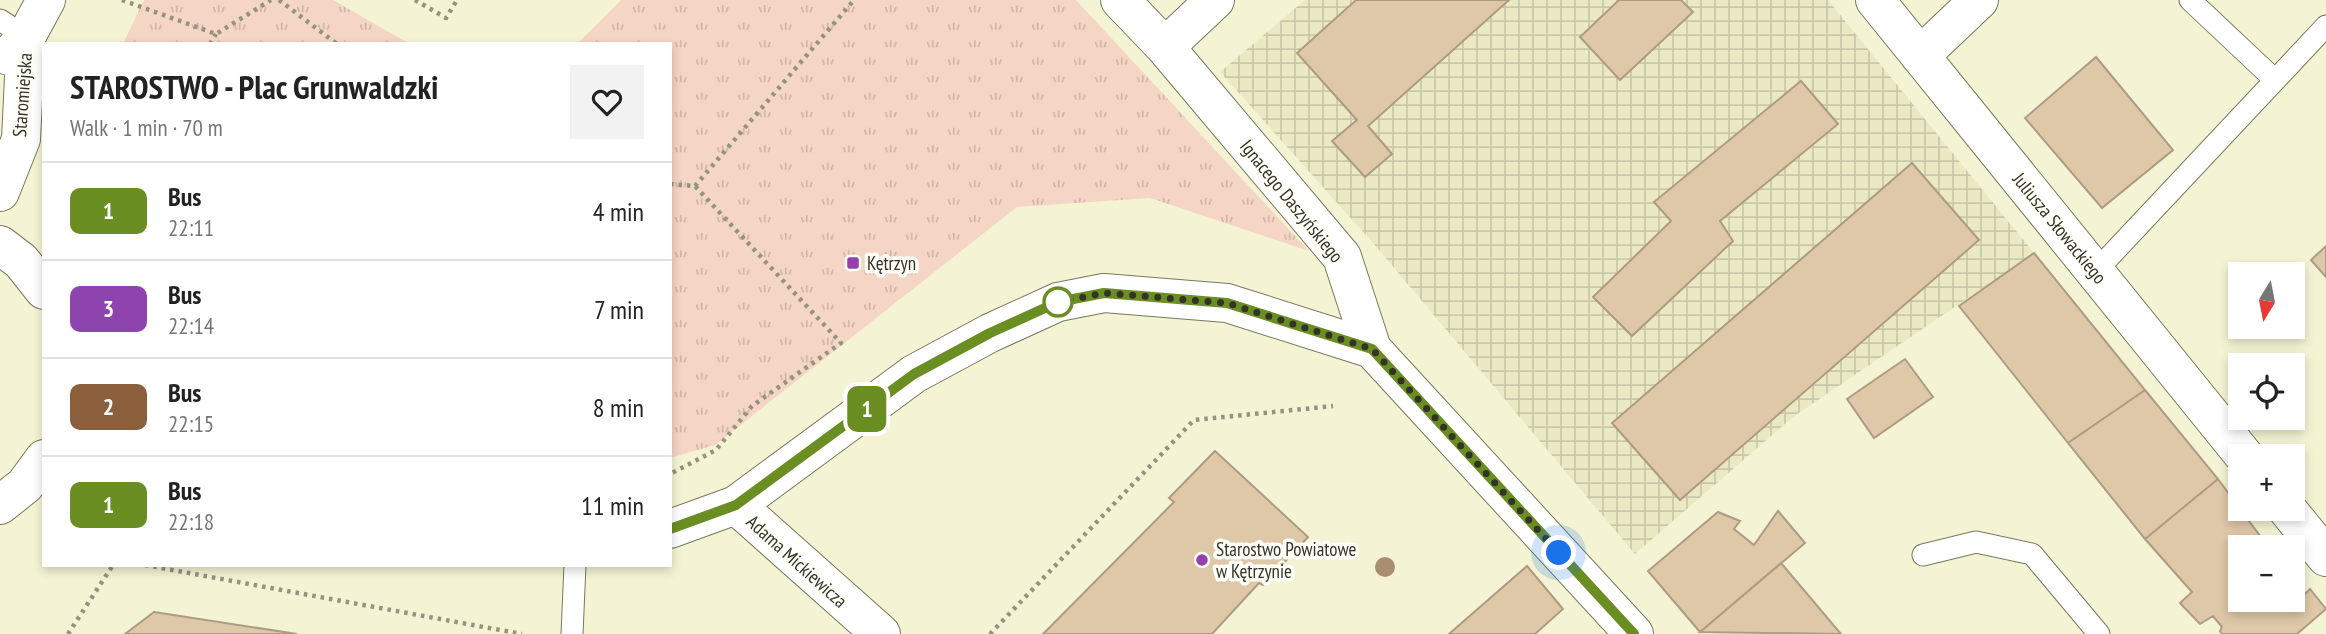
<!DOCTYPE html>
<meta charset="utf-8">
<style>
:root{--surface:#fff;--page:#f2f2f2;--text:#222;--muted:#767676;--line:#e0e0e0}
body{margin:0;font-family:"PT Sans Narrow",sans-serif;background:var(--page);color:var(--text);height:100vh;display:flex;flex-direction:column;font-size:26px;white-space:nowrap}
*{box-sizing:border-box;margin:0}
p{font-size:23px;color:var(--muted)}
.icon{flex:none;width:38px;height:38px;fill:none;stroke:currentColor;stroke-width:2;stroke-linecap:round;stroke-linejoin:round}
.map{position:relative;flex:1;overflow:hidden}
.sheet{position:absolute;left:42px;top:42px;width:630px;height:525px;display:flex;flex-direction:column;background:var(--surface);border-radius:0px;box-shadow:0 4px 10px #0003}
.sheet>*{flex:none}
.badge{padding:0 14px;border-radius:10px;font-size:24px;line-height:46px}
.needle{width:46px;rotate:190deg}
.fabs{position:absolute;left:2228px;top:262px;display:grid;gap:14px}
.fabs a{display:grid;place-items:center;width:77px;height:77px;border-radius:0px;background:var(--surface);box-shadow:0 4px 10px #0003;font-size:35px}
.you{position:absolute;width:35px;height:35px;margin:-18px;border:5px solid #fff;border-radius:50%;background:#1a73e8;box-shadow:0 0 0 10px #1a73e833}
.map>.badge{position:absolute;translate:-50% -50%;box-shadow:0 0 0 4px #fff}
.round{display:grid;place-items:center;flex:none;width:74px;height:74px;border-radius:0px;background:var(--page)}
.headline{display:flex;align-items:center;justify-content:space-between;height:119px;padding:0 28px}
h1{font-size:33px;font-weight:700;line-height:52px}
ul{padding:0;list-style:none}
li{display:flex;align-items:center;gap:21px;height:98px;padding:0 28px;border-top:2px solid var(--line)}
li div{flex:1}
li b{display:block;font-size:26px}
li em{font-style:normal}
li .badge{min-width:77px;font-weight:700;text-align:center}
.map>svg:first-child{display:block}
.industrial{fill:url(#industrial-grid)}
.grass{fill:url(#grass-tufts)}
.building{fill:#dfc8a8;stroke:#ad9c83;stroke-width:2}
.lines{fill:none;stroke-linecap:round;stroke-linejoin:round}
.service-casing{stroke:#79785c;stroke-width:23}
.minor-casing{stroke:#79785c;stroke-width:40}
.secondary-casing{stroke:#79785c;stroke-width:40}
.path{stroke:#93937e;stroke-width:4.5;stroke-dasharray:3.5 5;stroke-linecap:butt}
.service{stroke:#fff;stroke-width:21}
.minor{stroke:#fff;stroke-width:38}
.secondary{stroke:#fff;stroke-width:38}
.tree{fill:#a98e71}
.line-casing{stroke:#fff;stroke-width:16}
.line{stroke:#6b8e23;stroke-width:10}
.walk{stroke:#333327;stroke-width:7;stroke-dasharray:0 12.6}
.poi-dot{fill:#9640ad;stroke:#fffff9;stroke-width:2.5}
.stop-dot{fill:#fff;stroke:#6b8e23;stroke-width:3.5}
.labels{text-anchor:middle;stroke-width:7;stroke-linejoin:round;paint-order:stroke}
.street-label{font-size:19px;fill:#333327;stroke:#fffff9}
.poi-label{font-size:19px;fill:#333327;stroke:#fffff9;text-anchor:start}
</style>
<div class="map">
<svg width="2326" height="634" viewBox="0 0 2326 634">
<defs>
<pattern id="industrial-grid" width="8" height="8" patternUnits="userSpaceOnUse" patternTransform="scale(1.75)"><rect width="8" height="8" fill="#eae9c3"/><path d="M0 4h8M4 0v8" fill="none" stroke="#c9c8a8"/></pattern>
<pattern id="grass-tufts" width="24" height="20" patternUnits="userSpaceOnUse" patternTransform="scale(1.75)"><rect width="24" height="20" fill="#f5d5c5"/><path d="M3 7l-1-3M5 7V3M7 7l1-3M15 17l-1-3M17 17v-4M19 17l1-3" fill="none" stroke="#d2b7a9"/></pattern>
</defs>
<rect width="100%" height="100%" fill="#f4f4d5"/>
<path class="industrial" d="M1305 0H1828L2034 253 1793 417 1635 554 1373 243 1220 72Z"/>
<path class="grass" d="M144 0H333L410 44H123Z
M621 0H1076L1309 251 1150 198 1017 207 715 445 670 458V44H577Z"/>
<path class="building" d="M1356 0H1509L1368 126 1392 154 1365 177 1332 141 1357 120 1297 53Z
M1619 0H1681L1693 12 1620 80 1580 37Z
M2096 57 2173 150 2102 208 2025 118Z
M1801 81 1838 124 1720 221 1733 241 1632 336 1593 297 1671 221 1654 202Z
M1912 163 1979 240 1680 500 1612 423Z
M2326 246V277L2311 260Z
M2034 253 2145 390 2068 443 1959 306Z
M1905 359 1933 397 1874 438 1847 399Z
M2145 390 2218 479 2145 539 2068 443Z
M1215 451 1308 537 1263 585 1259 583 1212 634H1043L1174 502 1169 498Z
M2218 479 2269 548H2240V600H2292V580L2304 595 2310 589 2326 609 2297 634H2222L2220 631 2222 627 2213 616 2200 624 2180 603 2192 592 2145 539Z
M1778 511 1805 543 1700 632 1648 571 1718 512 1740 521 1734 529 1754 545Z
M1781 563 1841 634 1700 632Z
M1527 566 1563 609 1535 634H1449Z
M154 612 297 634H125Z"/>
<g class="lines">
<g class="service-casing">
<path id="service" d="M2190 0 2275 80
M0 20 26 37
M2095 272 2326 26
M1923 555 1976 542 2032 554 2099 634
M572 634 575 565"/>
</g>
<g class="minor-casing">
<path id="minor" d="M1120 0 1165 47 1342 257 1372 349
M1875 0 2245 457
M1165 47 1215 0
M9 56 26 37 46 0
M1920 56 1979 0
M0 192 21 139 26 37
M736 505 881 634
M2287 509 2326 557"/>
</g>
<g class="secondary-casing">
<path id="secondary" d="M0 245 21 261 44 290
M0 505 25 485 44 459
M670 529 736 505 914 374 990 333 1058 302 1104 293 1227 303 1372 349 1634 634"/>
</g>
<path class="path" d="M122 0 216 34 271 0
M279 0 337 44
M415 0 446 18 457 0
M210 44 216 34
M670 184 695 186 841 343 752 406 716 450 670 474
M695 186 854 0
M145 565 522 634
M68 634 113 565
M990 634 1194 420 1333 406"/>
<use href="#service" class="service"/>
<use href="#minor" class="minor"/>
<use href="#secondary" class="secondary"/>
</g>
<circle class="tree" cx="1385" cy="567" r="10"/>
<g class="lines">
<g class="line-casing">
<path id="line" d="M670 529 736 505 914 374 990 333 1058 302 1104 293 1227 303 1372 349 1634 634"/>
</g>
<use href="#line" class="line"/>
<path class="walk" d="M1058 302 1104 293 1227 303 1372 349 1559 553"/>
</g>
<g class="poi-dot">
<rect x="846" y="256" width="14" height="14" rx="3.5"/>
<circle cx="1202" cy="560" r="7"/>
</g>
<circle class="stop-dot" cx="1058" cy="302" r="14"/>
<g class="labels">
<g class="street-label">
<text transform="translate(22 95) rotate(-86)" y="7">Staromiejska</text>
<text transform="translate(1292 201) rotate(51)" y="7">Ignacego Daszyńskiego</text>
<text transform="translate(2060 228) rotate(51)" y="7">Juliusza Słowackiego</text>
<text transform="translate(797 561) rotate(42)" y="7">Adama Mickiewicza</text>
</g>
<g class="poi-label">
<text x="867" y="270">Kętrzyn</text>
<text x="1216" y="556">Starostwo Powiatowe<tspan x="1216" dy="22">w Kętrzynie</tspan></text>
</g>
</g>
</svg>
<div class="fabs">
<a><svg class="needle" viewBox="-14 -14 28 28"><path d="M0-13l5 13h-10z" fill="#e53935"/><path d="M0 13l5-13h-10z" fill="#767676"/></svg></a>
<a><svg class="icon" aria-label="locate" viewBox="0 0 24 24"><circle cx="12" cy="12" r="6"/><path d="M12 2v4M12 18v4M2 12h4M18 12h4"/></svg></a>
<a>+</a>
<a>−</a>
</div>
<div class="you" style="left:1559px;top:553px"></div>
<b class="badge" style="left:867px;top:409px;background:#6b8e23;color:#fff">1</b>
<section class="sheet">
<div class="headline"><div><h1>STAROSTWO - Plac Grunwaldzki</h1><p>Walk · 1 min · 70 m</p></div><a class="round"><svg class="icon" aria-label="heart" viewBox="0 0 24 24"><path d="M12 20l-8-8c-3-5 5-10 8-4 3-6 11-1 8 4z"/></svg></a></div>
<ul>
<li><span class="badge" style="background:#6b8e23;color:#fff">1</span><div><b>Bus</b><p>22:11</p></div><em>4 min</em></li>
<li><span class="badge" style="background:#8e44ad;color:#fff">3</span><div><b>Bus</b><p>22:14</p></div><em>7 min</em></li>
<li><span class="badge" style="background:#8b5e3c;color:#fff">2</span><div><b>Bus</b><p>22:15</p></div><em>8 min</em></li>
<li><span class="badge" style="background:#6b8e23;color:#fff">1</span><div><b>Bus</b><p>22:18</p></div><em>11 min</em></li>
</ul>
</section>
</div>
